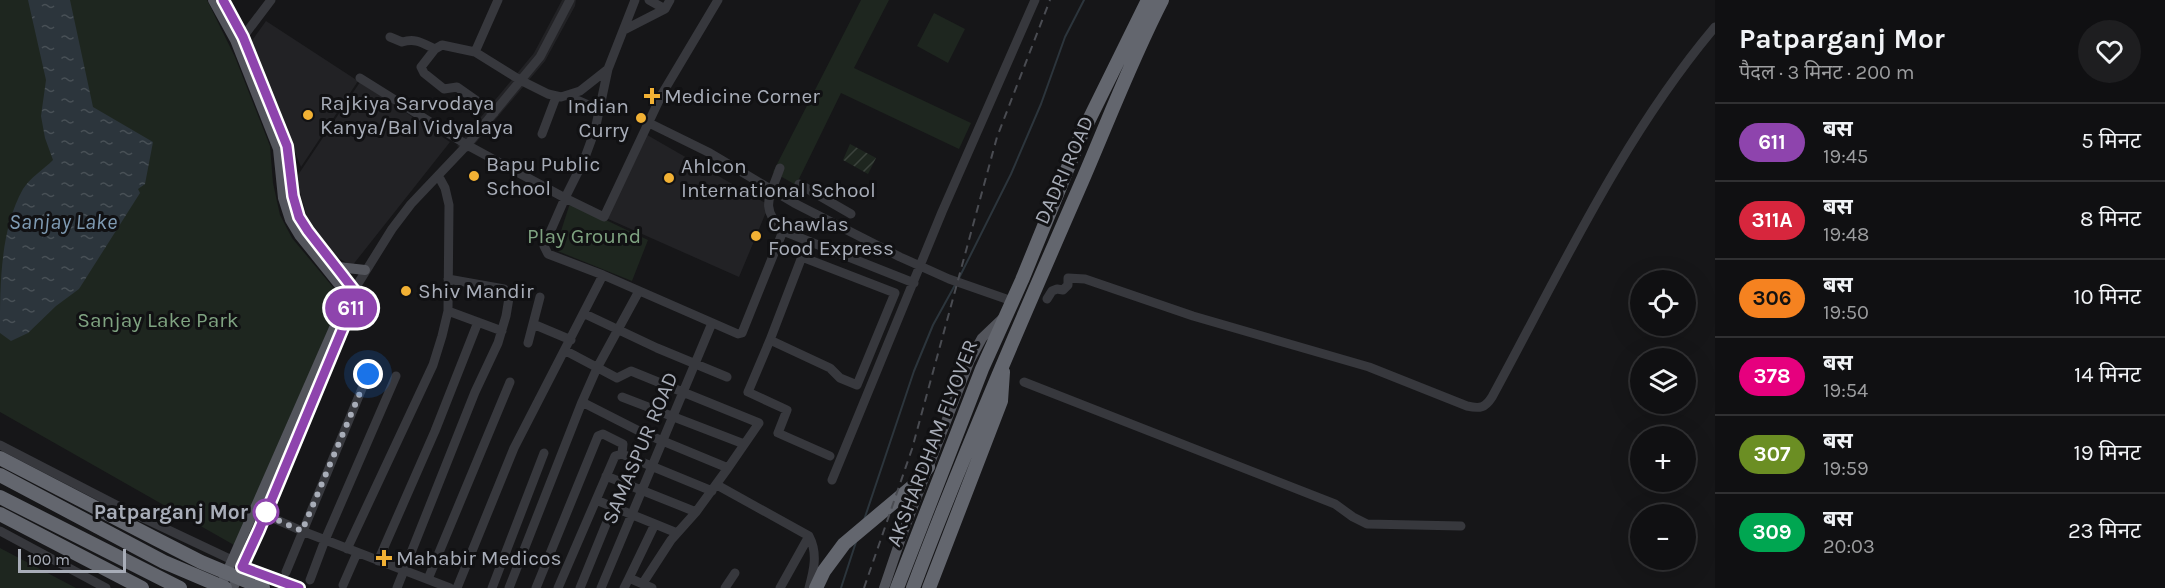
<!DOCTYPE html>
<html lang="hi">
<meta charset="utf-8">
<style>
:root{--surface:#101012;--page:#1e1e20;--text:#f1f3f6;--muted:#9c9d9f;--line:#303032}
body{margin:0;font-family:Karla,"Noto Sans Devanagari",sans-serif;background:var(--page);color:var(--text);height:100vh;display:flex;flex-direction:column;font-size:22px;white-space:nowrap}
*{box-sizing:border-box;margin:0}
p{font-size:20px;color:var(--muted)}
.icon{flex:none;width:33px;height:33px;fill:none;stroke:currentColor;stroke-width:2;stroke-linecap:round;stroke-linejoin:round}
.map{position:relative;flex:1;overflow:hidden}
.details{display:flex;flex-direction:column;background:var(--surface);width:450px}
.details>*{flex:none}
.badge{padding:0 12px;border-radius:20px;font-size:21px;line-height:39px}
.controls{position:absolute;left:1630px;top:270px;display:grid;gap:12px}
.controls a{display:grid;place-items:center;width:66px;height:66px;border-radius:50%;background:var(--surface);box-shadow:0 6px 24px #0002,0 0 0 2px var(--line);font-size:30px}
.scale{position:absolute;left:18px;bottom:15px;width:108px;box-sizing:border-box;padding-left:6px;border:3px solid #a8adb8;border-top:0;font-size:16px;line-height:21px;white-space:nowrap;color:#a8adb8;-webkit-text-stroke:4px #111113;paint-order:stroke}
.you{position:absolute;width:30px;height:30px;margin:-15px;border:4px solid #fff;border-radius:50%;background:#1a73e8;box-shadow:0 0 0 9px #1a73e833}
.map>.badge{position:absolute;translate:-50% -50%;box-shadow:0 0 0 3px #fff}
.round{display:grid;place-items:center;flex:none;width:63px;height:63px;border-radius:32px;background:var(--page)}
.head{display:flex;align-items:center;justify-content:space-between;height:102px;padding:0 24px}
h1{font-size:28px;font-weight:700;line-height:45px}
ul{padding:0;list-style:none}
li{display:flex;align-items:center;gap:18px;height:78px;padding:0 24px;border-top:2px solid var(--line)}
li div{flex:1}
li b{display:block;font-size:22px}
li em{font-style:normal}
li .badge{min-width:66px;font-weight:700;text-align:center}
main{display:flex;flex:1;min-height:0}
.map>svg:first-child{display:block}
.built{fill:#222225}
.park{fill:#1e261f}
.garden{fill:url(#garden-furrows)}
.water{fill:url(#water-ripples)}
.lines{fill:none;stroke-linecap:round;stroke-linejoin:round}
.stream{stroke:#2c353c;stroke-width:2}
.minor{stroke:#37383d;stroke-width:9}
.major{stroke:#53555c;stroke-width:10}
.highway{stroke:#63666e;stroke-width:14}
.rail{stroke:#4a4c52;stroke-width:2;stroke-dasharray:8 6;stroke-linecap:butt}
.line-casing{stroke:#fff;stroke-width:14}
.line{stroke:#8e44ad;stroke-width:9}
.walk{stroke:#a8adb8;stroke-width:6;stroke-dasharray:0 10.8}
.poi-dot{fill:#f2b134;stroke:#111113;stroke-width:2}
.stop-dot{fill:#fff;stroke:#8e44ad;stroke-width:3}
.labels{text-anchor:middle;stroke-width:6;stroke-linejoin:round;paint-order:stroke}
.poi-label{font-size:21px;fill:#a8adb8;stroke:#111113;text-anchor:start}
.street-label{font-size:21px;fill:#a8adb8;stroke:#111113}
.park-label{font-size:21px;fill:#7fa381;stroke:#111113}
.stop-label{font-size:21px;font-weight:bold;fill:#a8adb8;stroke:#111113;text-anchor:end}
.water-label{font-size:22px;font-style:italic;fill:#7f9bb3;stroke:#111113}
</style>
<main>
<div class="map">
<svg width="1715" height="588" viewBox="0 0 1715 588">
<defs>
<pattern id="garden-furrows" width="10" height="10" patternUnits="userSpaceOnUse" patternTransform="scale(1.5)"><rect width="10" height="10" fill="#1e261f"/><path d="M-1 1l2-2M0 10L10 0M9 11l2-2" fill="none" stroke="#3c433d"/></pattern>
<pattern id="water-ripples" width="26" height="14" patternUnits="userSpaceOnUse" patternTransform="scale(1.5)"><rect width="26" height="14" fill="#2c353c"/><path d="M2 4q2-2 4 0t4 0M15 11q2-2 4 0t4 0" fill="none" stroke="#485056"/></pattern>
</defs>
<rect width="100%" height="100%" fill="#161618"/>
<path class="built" d="M562 0H576L575 6 545 61 468 152 457 146 534 53Z
M266 21 358 81 301 167 251 42Z
M360 82 450 142 352 266 335 256 309 224 296 178Z
M642 132 769 205 739 277 606 218Z"/>
<path class="park" d="M0 0H207L235 57 270 146 273 183 280 215 292 238 342 298 234 545 0 412Z
M861 0H889L854 68 971 123 959 149 841 93 796 185 773 172Z
M934 13 965 29 948 63 917 46Z
M570 203 648 240 632 281 555 250Z
M0 548 76 588H0Z"/>
<path class="garden" d="M850 144 876 158 868 174 843 160Z"/>
<path class="water" d="M28 0H70L93 107 153 142 145 184 138 189 140 193 79 289 56 306 28 333 11 341 0 333C0 285 0 230 23 189 30 178 44 169 53 160L45 138 41 116 46 80Z"/>
<g class="lines">
<path class="stream" d="M958 280 1011 174 1041 104 1065 37 1084 0
M864 520 914 371 933 325 955 285
M841 588 856 542"/>
<path class="minor" d="M635 0 608 69 595 130 584 160 565 198 604 217 662 94 718 0
M649 0 665 9
M624 30 665 9 670 0
M243 37 271 0
M390 37 402 42C416 38 422 43 435 49
M475 52 498 0
M360 78 467 145 565 198 544 246 548 254 603 275 738 334 742 333 783 231
M568 96 600 110
M494 113 457 87 444 89 424 73 421 67 435 49 442 45 475 52 520 80 548 94 561 97 580 91 608 69
M647 122 710 153 794 203 900 257 949 279 1012 301
M542 134 556 97
M780 168C770 197 759 207 783 231L914 283
M799 184 851 214
M808 241 770 340 748 392 787 410 778 433 830 456
M350 294 354 290 392 229 411 204 467 145 540 57 570 0
M1047 299 1052 291 1057 289 1063 290 1068 285V278L1085 279 1193 316 1369 367 1467 406C1480 409 1485 408 1492 397 1560 272 1623 136 1715 27
M448 311 502 331
M585 314 657 348 727 377
M533 324 571 340
M770 340 830 368 840 378 857 385 895 293 802 257
M528 343 540 297
M566 351 617 378 631 371 759 423 728 468
M1024 382 1335 504 1353 517 1367 524 1461 526
M622 397 744 444
M582 402 597 368 639 291
M0 445 124 509 232 560
M606 476 696 512
M832 480 942 212 1035 0
M717 485 809 536C818 553 814 570 809 588
M596 500 655 524
M266 515 302 531 450 588
M0 531 106 588
M347 549 433 365 442 336 448 311 449 205 445 188 439 177
M378 561 435 431 478 322
M242 567 299 588
M286 572 368 374
M629 578 655 524 677 533
M428 579 510 382
M310 580 325 540 396 376
M343 585 357 553
M397 588 475 392 498 343 506 316 509 298 504 289 448 279
M457 588 514 448 603 275
M492 588 544 453
M509 588 582 402 641 432 728 468 696 512 671 540 643 583
M536 588 598 436 603 434 623 444 622 454
M558 588 615 456 622 454 712 491
M580 588 613 507
M601 588 712 323
M624 588 629 578 652 588
M725 588 735 573
M780 588 809 536"/>
<path class="major" d="M213 0 235 40 278 149 283 198 290 220 299 235 348 296 220 588
M223 0 243 37 287 146 293 197 299 217 308 231 354 290 353 302 348 316 259 530 233 588
M338 267 365 270
M884 588 902 535 970 360 982 338 1004 317"/>
<path class="highway" d="M0 458 156 539 201 562 263 588
M0 475 164 562 225 588
M0 497 180 588
M0 514 142 588
M816 588 824 571 844 544 913 486 928 467
M897 588 982 369 1022 280 1080 138 1148 0
M913 588C964 452 1022 319 1080 186 1107 124 1131 60 1162 0
M929 588 1001 401 1003 372"/>
<path class="rail" d="M864 588 912 449 997 137 1050 0"/>
</g>
<g class="lines">
<g class="line-casing">
<path id="line" d="M223 0 243 37 287 146 293 196 299 217 308 231 354 290V302L348 316 259 530 242 567 299 588"/>
</g>
<use href="#line" class="line"/>
<path class="walk" d="M266 512 267 510 266 515 302 531 368 374"/>
</g>
<g class="poi-dot">
<path d="M649 87h6v6h6v6h-6v6h-6v-6h-6v-6h6z"/>
<circle cx="308" cy="115" r="6"/>
<circle cx="641" cy="118" r="6"/>
<circle cx="474" cy="176" r="6"/>
<circle cx="669" cy="178" r="6"/>
<circle cx="756" cy="236" r="6"/>
<circle cx="406" cy="291" r="6"/>
<path d="M381 549h6v6h6v6h-6v6h-6v-6h-6v-6h6z"/>
</g>
<circle class="stop-dot" cx="266" cy="512" r="12"/>
<g class="labels">
<g class="poi-label">
<text x="664" y="103">Medicine Corner</text>
<text x="320" y="110">Rajkiya Sarvodaya<tspan x="320" dy="24">Kanya/Bal Vidyalaya</tspan></text>
<text x="629" y="113" text-anchor="end">Indian<tspan x="629" dy="24">Curry</tspan></text>
<text x="486" y="171">Bapu Public<tspan x="486" dy="24">School</tspan></text>
<text x="681" y="173">Ahlcon<tspan x="681" dy="24">International School</tspan></text>
<text x="768" y="231">Chawlas<tspan x="768" dy="24">Food Express</tspan></text>
<text x="418" y="298">Shiv Mandir</text>
<text x="396" y="565">Mahabir Medicos</text>
</g>
<g class="street-label">
<text transform="translate(1064 170) rotate(-66)" y="7">DADRI ROAD</text>
<text transform="translate(932 443) rotate(-69)" y="7">AKSHARDHAM FLYOVER</text>
<text transform="translate(640 448) rotate(-67)" y="7">SAMASPUR ROAD</text>
</g>
<g class="park-label">
<text x="584" y="243">Play Ground</text>
<text x="158" y="327">Sanjay Lake Park</text>
</g>
<g class="stop-label">
<text x="248" y="519">Patparganj Mor</text>
</g>
<g class="water-label">
<text x="63" y="229">Sanjay Lake</text>
</g>
</g>
</svg>
<div class="controls">
<a><svg class="icon" aria-label="locate" viewBox="0 0 24 24"><circle cx="12" cy="12" r="6"/><path d="M12 2v4M12 18v4M2 12h4M18 12h4"/></svg></a>
<a><svg class="icon" aria-label="layers" viewBox="0 0 24 24"><path d="M12 4l9 5-9 5-9-5zM3 14l9 5 9-5"/></svg></a>
<a>+</a>
<a>−</a>
</div>
<div class="scale">100 m</div>
<div class="you" style="left:368px;top:374px"></div>
<b class="badge" style="left:351px;top:308px;background:#8e44ad;color:#fff">611</b>
</div>
<section class="details">
<div class="head"><div><h1>Patparganj Mor</h1><p>पैदल · 3 मिनट · 200 m</p></div><a class="round"><svg class="icon" aria-label="heart" viewBox="0 0 24 24"><path d="M12 20l-8-8c-3-5 5-10 8-4 3-6 11-1 8 4z"/></svg></a></div>
<ul>
<li><span class="badge" style="background:#8e44ad;color:#fff">611</span><div><b>बस</b><p>19:45</p></div><em>5 मिनट</em></li>
<li><span class="badge" style="background:#d7263d;color:#fff">311A</span><div><b>बस</b><p>19:48</p></div><em>8 मिनट</em></li>
<li><span class="badge" style="background:#f58220;color:#111">306</span><div><b>बस</b><p>19:50</p></div><em>10 मिनट</em></li>
<li><span class="badge" style="background:#e6007e;color:#fff">378</span><div><b>बस</b><p>19:54</p></div><em>14 मिनट</em></li>
<li><span class="badge" style="background:#6b8e23;color:#fff">307</span><div><b>बस</b><p>19:59</p></div><em>19 मिनट</em></li>
<li><span class="badge" style="background:#00a651;color:#fff">309</span><div><b>बस</b><p>20:03</p></div><em>23 मिनट</em></li>
</ul>
</section>
</main>
